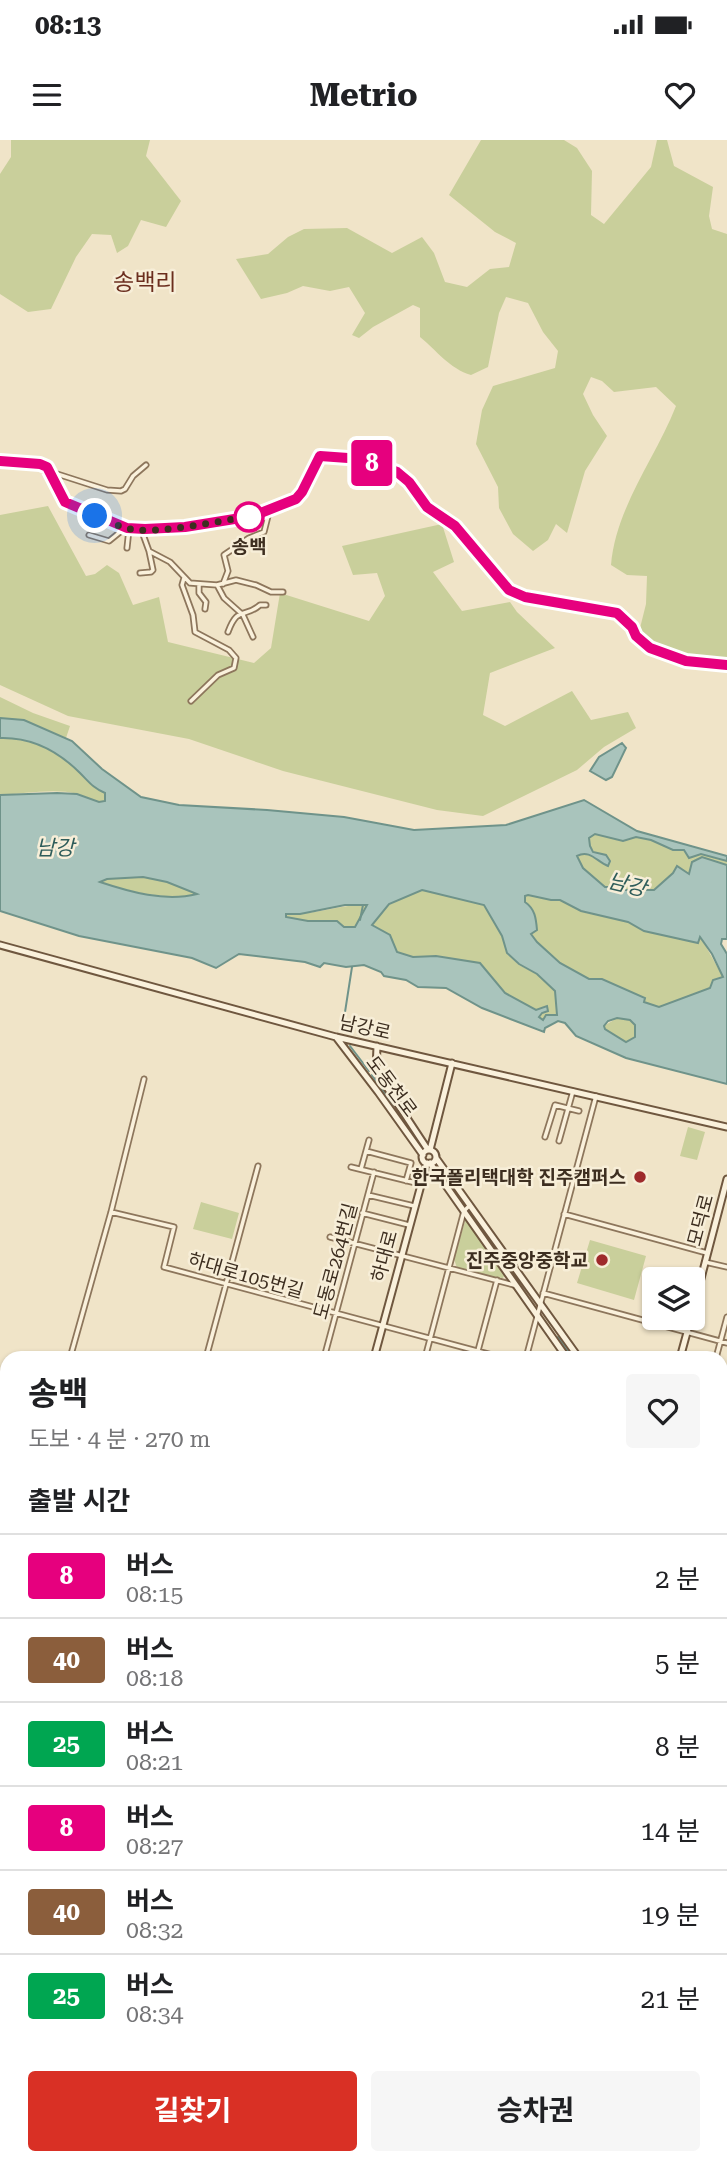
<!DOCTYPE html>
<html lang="ko">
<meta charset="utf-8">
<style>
:root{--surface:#fff;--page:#f6f6f6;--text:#202124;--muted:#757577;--line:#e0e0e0;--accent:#d93025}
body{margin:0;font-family:"Roboto Serif","Noto Sans KR",serif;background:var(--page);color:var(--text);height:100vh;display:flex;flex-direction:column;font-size:26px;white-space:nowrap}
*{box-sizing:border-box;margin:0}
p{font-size:23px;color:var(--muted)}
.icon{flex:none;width:38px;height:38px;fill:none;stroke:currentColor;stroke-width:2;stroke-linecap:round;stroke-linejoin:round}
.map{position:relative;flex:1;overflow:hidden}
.side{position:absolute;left:0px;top:1211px;width:728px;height:814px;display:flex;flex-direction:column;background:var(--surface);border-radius:21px 21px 0 0;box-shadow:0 2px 5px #0004}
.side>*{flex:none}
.badge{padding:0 14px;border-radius:5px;font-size:24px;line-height:46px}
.controls{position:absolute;left:642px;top:1127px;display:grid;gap:14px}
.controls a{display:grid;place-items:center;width:63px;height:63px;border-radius:7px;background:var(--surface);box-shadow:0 2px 5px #0004;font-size:35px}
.you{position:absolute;width:35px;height:35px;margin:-18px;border:5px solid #fff;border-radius:50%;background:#1a73e8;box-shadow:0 0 0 10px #1a73e833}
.map>.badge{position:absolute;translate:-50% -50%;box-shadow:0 0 0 4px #fff}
h2{padding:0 28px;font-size:26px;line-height:63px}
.round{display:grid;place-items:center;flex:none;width:74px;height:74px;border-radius:7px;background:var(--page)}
.head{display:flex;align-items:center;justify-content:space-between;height:119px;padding:0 28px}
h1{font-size:33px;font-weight:700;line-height:52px}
.cta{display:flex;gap:14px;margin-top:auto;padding:14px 28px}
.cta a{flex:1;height:80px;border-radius:7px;background:var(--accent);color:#fff;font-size:28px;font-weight:700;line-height:80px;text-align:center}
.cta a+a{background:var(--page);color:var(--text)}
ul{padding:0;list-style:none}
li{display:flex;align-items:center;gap:21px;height:84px;padding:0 28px;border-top:2px solid var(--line)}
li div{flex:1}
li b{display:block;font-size:26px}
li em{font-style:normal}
li .badge{min-width:77px;font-weight:700;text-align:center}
.status{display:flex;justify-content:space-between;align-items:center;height:49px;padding:0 35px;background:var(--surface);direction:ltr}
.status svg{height:19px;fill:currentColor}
header{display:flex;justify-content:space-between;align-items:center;height:91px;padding:0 28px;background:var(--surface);font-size:32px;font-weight:700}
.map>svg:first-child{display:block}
.green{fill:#c9cf9b}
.water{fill:#a9c4bc;stroke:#6f938a;stroke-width:2;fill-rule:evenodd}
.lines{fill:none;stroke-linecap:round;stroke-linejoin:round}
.stream{stroke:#6f938a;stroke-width:2}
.street-casing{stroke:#8d765c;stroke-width:7}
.secondary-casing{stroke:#6f573f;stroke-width:9}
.street{stroke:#faf1dc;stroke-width:3.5}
.secondary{stroke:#faf1dc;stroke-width:5}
.line-casing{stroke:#fff;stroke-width:16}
.line{stroke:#e6007e;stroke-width:10}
.walk{stroke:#3d2e20;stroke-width:7;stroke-dasharray:0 12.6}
.stop-dot{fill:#fff;stroke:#e6007e;stroke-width:3.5}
.poi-dot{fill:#9e2a2b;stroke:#f7eed8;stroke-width:2.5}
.labels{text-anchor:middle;stroke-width:5;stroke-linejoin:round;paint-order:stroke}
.stop-label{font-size:19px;font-weight:bold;fill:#3d2e20;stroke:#f7eed8}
.street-label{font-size:19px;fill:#3d2e20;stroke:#f7eed8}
.poi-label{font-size:19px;font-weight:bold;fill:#3d2e20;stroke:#f7eed8;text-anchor:end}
.water-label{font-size:21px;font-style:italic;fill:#2f5d5a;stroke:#f7eed8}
.quarter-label{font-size:23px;fill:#6b2e1e;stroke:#f7eed8}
</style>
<div class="status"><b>08:13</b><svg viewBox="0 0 49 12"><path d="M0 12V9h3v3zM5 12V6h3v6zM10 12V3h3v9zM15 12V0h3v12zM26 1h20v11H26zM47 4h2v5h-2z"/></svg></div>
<header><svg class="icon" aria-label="menu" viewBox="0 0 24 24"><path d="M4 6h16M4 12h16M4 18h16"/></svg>Metrio<svg class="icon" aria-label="heart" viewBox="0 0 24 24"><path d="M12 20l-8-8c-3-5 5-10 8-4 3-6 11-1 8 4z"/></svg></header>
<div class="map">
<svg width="727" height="2024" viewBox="0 0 727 2024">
<rect width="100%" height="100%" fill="#f0e4c8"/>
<path class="green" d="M11 0H150L146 16 181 61 166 87 141 80 128 106 117 113 111 95 92 94 76 117 51 169 28 172 0 154V34L11 17Z
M481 0H564L577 8 592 31 591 75 604 84 651 27 657 0H667L674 26 713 47 709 76 712 89 727 94V524C696 519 662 516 638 496L646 464 647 436 627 435 611 425C616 367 655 319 676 266L656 247 614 252 602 241 591 237 583 254 593 275 607 296 585 331 567 393 556 384 548 400 533 411 513 394 499 368 498 347 476 304 482 270 493 246 555 228 558 211 543 192 528 163 506 157 499 173 488 227 471 235C450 229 436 210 420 197V168L413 165 373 187 359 198 352 195 365 173 349 147 330 151 303 146 287 153 261 159 236 119 268 114 288 97 304 89 347 88 392 113 422 97 434 113 445 142 467 147 490 129 509 127 516 103 495 92 449 55Z
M48 366 86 436 95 434 107 425 119 433 133 465 159 457 168 502 254 523 271 508 280 453 369 481 385 456 377 433 353 435 342 406 442 384 454 422 433 432 462 471 510 462 517 472 555 508 490 533 483 575 505 586 572 551 591 580 628 572 636 588 604 607 577 630 483 676 437 670 283 631 189 599 68 576 0 545V375Z
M0 557 33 573 70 586 66 598 24 580 0 578Z
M0 598C31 597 58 611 80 632 89 642 93 648 105 653V661C95 663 88 657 78 654 54 648 24 654 0 655Z
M595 694 623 701 636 697 651 700 673 710H684L727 721V725L702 717 693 724 689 734 681 730 673 733 654 750H623L615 747H605L583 728 577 716C587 710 595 718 603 724L590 706 589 697Z
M143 737 167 742 198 754C163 761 131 751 98 742L107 739Z
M422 750 484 765 502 796 507 814 519 825 537 834 555 851 557 875 544 881 539 877 542 873 505 853 479 823 436 816 413 817 397 812 389 795 371 785 388 764Z
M528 755 551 760H560L581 771 628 782 644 791 700 796 723 837 710 848 659 867 644 862 645 859 602 839H589L560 823 537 802 531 794 525 756Z
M368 764 355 787H344L337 781H308L286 777V774C313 775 340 765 368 764Z
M617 878 630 880 635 885V897L626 902 605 889 604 886Z
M688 987 705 992 697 1020 680 1016Z
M201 1062 239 1073 232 1099 193 1089Z
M466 1078 505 1135 502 1139 457 1128 454 1119Z
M590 1100 646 1116 634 1160 577 1143Z
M0 1803 7 1806V2018H304L300 2024H0Z"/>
<path class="water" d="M0 578 24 580 72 601 102 629 141 657 179 665 267 670 344 677 414 690 506 685 584 660 637 691 727 716V721L701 714 689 718 684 710H673L651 700 636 697 623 701 595 694 589 698 590 706 593 712 606 715 610 721 608 726C597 722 590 709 577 716L583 728 605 747H615L623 750H654L673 733 677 726 689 734 692 722 702 717 727 725V799H722L721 804 727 814V944L626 918 576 896 565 883 558 881 545 888 544 892 482 868 446 848 418 847 406 840 384 836 381 832 364 825 346 827 324 823 320 827 305 822 239 814 216 828 192 818 79 796 0 771V655L57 653 77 654 99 662 105 661V653C93 648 89 642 80 633 58 611 31 597 0 598ZM143 737 167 742 197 754C165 762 130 752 100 742L107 739ZM422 750 484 765 502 796 507 813 519 824 537 834 555 851 557 875H546L543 880 539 877 542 873 548 871 547 866 536 870 505 853 480 823 436 816 413 817 397 812 390 795 372 785 389 764ZM528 755 551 760H560L581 771 628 782 644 791 698 803 700 797 712 814 723 837 713 840 710 848 659 867 644 862 645 858 602 839H589L560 823 537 802 531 794 537 790C536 778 535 769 525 762V756ZM345 765H367L355 787H344L337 781H308L286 777V774H300ZM617 878 630 880 635 885V897L626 902 605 889 604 886 608 881Z
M622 603 626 608 612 637 606 640 590 631 599 617Z"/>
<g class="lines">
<path class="stream" d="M360 780 363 765
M343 885 352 827
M350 906 369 931
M372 935 393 965
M445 1040 464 1066
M468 1071 480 1088
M483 1092 520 1143
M558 1197 573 1218
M721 1483 726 1494"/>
<g class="street-casing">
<path id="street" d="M0 321 40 324 47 327 65 362 127 389H145L185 387 253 376 296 359 302 352 320 316 362 319 397 332 409 342 427 367 455 386 509 450 525 457 617 473 632 487 636 497 651 508 686 521 727 525
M51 332 107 350 121 351 125 349 133 336 146 325
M141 389 149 411 170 422 190 443 217 445 236 440 256 445 271 452H283
M89 395 109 401 125 388
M127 408 129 389
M140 433 151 432 153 430 149 411
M184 438 182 445 193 475 195 492 229 510 236 518 234 528 218 535 191 561
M199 444V453L206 462 205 469
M223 444 228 431 224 415 249 398 264 392 270 368
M217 445 224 458 243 475 253 497
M228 492C238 465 244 479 260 465H266
M545 997 555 965 579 971
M559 1001 573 951
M366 1011 411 1023 406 1041
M351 1027 420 1044
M361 1029 369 1000
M368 1055 414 1066
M111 1072 174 1087 164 1127 503 1218
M362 1073 409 1085
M564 1074 707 1113
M330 1097 514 1145
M705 1122 727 1127
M543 1153 727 1203
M70 1218 111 1072 144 939
M206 1218 258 1026
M324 1218 374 1032
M425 1218 464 1071 470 1065
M476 1218 497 1140
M526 1218 596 956
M581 1218H589
M716 1218 727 1177
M721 1277 727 1278
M0 1279 7 1281
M721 1344 727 1321
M721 1352 727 1354
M724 1474 727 1464
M0 1500 7 1502
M0 1524 7 1530
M3 1568 7 1554
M721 1579 727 1581
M721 1625 727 1602
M0 1648 7 1654
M721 1732 727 1733
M0 1734 7 1732
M723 1807 727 1792
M721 1903H727
M721 1931 727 1943
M721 1994 727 1991
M610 2018 630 2024
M356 2024 360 2018
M564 2024 569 2018
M660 2024 673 2018
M723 2024 727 2022"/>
</g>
<g class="secondary-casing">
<path id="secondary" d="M0 805 336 897 727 987
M336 897 378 952 423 1015
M377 906 376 931 428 1010
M430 1010 452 923
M422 1017a7 7 0 1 1 14 0a7 7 0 1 1-14 0Z
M436 1018 579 1218
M430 1023 567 1218
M693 1169 727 1039
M374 1218 427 1023
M680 1218 691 1178
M0 1463 7 1465
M721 1470 727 1483
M721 1497 727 1510
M0 1628 7 1618
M721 1655 727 1656
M721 1835 727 1848"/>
</g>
<use href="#street" class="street"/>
<use href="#secondary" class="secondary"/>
</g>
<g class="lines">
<g class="line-casing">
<path id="line" d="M0 321 40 324 47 327 65 362 127 388 145 389 185 387 253 376 296 359 302 352 320 316 362 319 397 332 409 342 427 367 455 386 509 450 525 457 617 473 632 487 636 496 650 508 686 521 727 525"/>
</g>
<use href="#line" class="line"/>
<path class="walk" d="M95 376C105 379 115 385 126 388 154 396 221 380 253 376L249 377"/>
</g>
<circle class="stop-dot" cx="249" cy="377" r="14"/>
<g class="poi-dot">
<circle cx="640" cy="1037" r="7"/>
<circle cx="602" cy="1120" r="7"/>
</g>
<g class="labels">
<g class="stop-label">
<text x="249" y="413">송백</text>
</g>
<g class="street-label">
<text transform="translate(365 887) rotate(13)" y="7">남강로</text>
<text transform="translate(392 946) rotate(53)" y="7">도동천로</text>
<text transform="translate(700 1080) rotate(-75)" y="7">모덕로</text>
<text transform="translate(384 1116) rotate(-75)" y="7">하대로</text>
<text transform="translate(335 1121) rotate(-75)" y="7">도동로264번길</text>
<text transform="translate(246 1135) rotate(16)" y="7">하대로105번길</text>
</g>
<g class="poi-label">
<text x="626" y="1044">한국폴리택대학 진주캠퍼스</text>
<text x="588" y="1127">진주중앙중학교</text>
</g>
<g class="water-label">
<text x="55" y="715">남강</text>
<text transform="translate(627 745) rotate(14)" y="7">남강</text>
</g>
<g class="quarter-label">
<text x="145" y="150">송백리</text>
</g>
</g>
</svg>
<div class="controls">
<a><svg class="icon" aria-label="layers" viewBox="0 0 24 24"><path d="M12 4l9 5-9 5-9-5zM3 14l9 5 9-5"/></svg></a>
</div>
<div class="you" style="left:95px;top:376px"></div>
<b class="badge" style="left:372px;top:323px;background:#e6007e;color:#fff">8</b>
<section class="side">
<div class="head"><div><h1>송백</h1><p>도보 · 4 분 · 270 m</p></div><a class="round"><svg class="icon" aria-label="heart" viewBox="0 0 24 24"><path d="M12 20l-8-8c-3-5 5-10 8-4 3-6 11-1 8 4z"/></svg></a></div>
<h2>출발 시간</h2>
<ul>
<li><span class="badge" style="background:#e6007e;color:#fff">8</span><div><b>버스</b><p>08:15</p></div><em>2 분</em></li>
<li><span class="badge" style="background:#8b5e3c;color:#fff">40</span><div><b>버스</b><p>08:18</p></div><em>5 분</em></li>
<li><span class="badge" style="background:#00a651;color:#fff">25</span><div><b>버스</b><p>08:21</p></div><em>8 분</em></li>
<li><span class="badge" style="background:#e6007e;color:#fff">8</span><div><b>버스</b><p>08:27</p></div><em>14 분</em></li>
<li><span class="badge" style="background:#8b5e3c;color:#fff">40</span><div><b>버스</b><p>08:32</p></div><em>19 분</em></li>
<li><span class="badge" style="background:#00a651;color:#fff">25</span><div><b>버스</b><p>08:34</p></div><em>21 분</em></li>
</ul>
<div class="cta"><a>길찾기</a><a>승차권</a></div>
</section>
</div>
